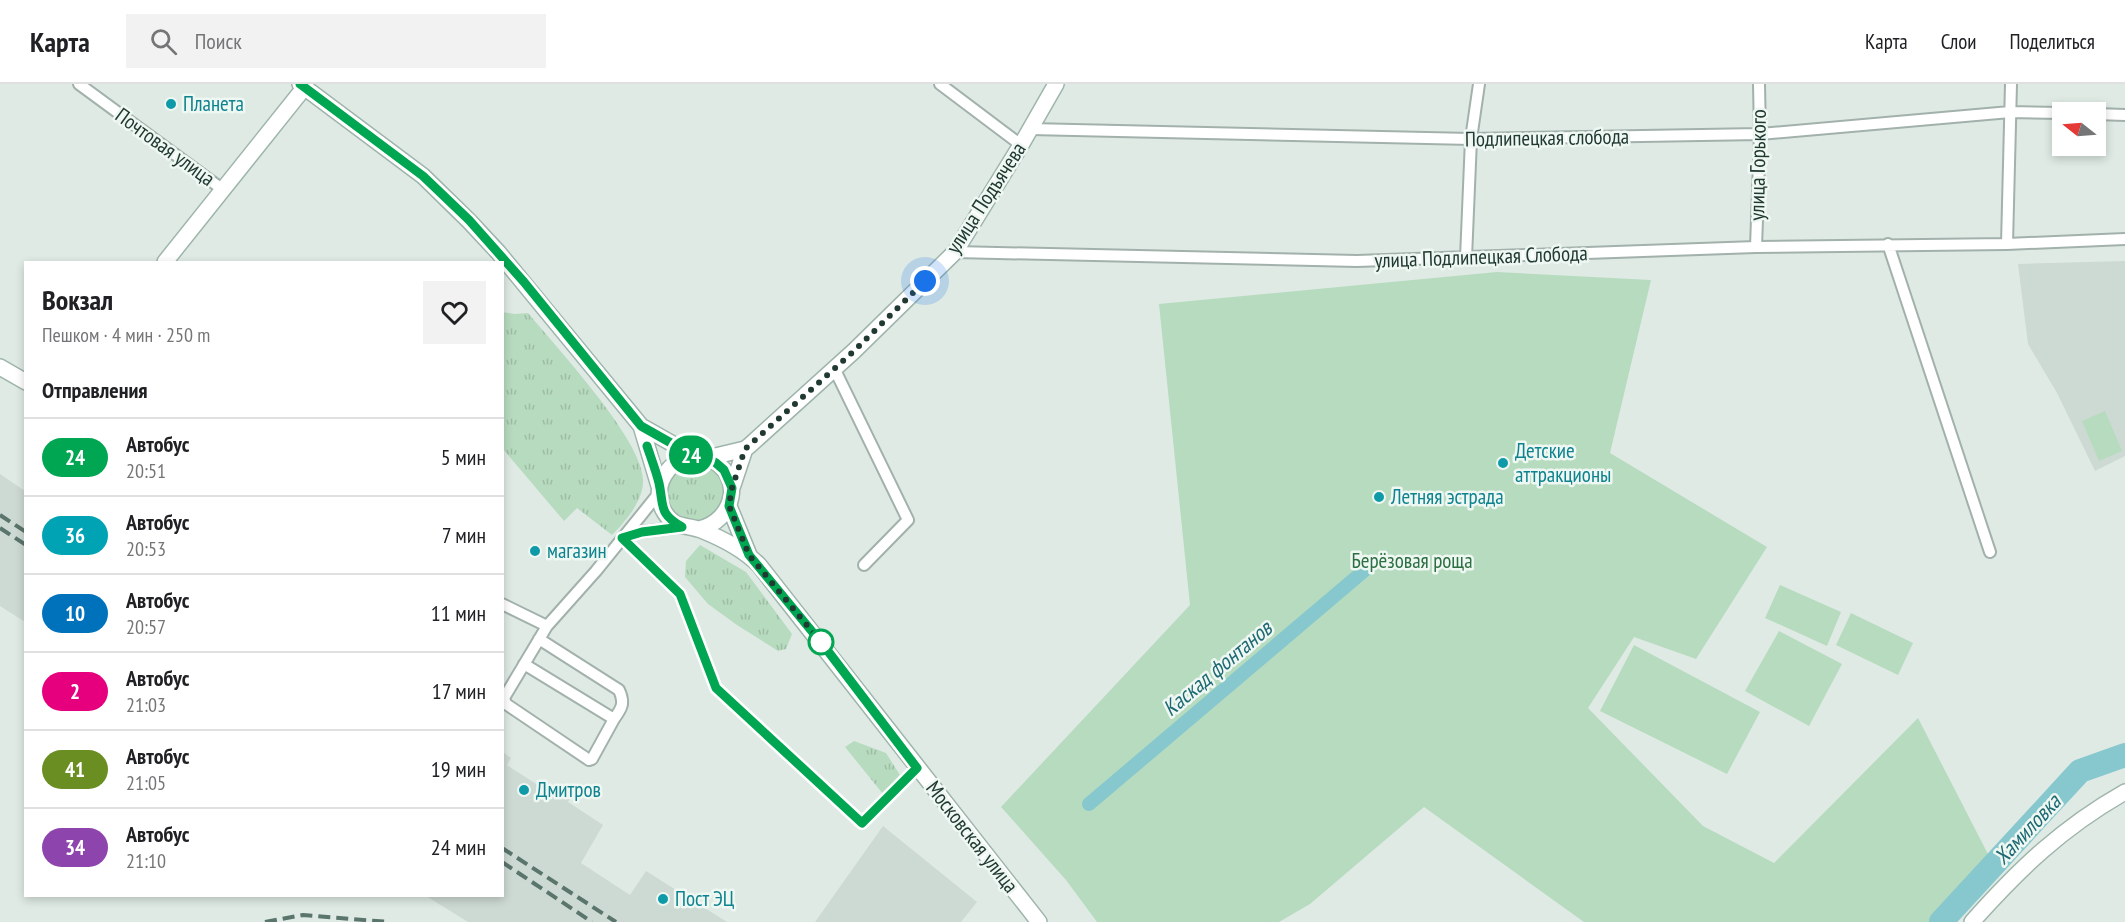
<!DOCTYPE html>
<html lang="ru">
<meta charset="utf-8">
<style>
:root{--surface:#fff;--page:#f2f2f2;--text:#202124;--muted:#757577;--line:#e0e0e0}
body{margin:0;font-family:"PT Sans Narrow",sans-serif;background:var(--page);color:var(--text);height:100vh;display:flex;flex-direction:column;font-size:22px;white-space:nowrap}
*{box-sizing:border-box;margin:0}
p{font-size:20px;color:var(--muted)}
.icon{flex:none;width:33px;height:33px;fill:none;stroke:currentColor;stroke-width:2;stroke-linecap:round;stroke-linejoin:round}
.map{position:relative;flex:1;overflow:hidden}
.details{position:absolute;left:24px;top:177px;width:480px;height:636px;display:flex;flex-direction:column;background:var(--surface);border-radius:0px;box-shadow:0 3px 9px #0003}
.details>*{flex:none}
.badge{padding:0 12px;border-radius:20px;font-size:21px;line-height:39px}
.needle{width:39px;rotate:287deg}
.fabs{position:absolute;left:2052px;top:18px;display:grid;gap:12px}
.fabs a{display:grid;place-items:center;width:54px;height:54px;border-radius:0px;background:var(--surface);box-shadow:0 3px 9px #0003;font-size:30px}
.you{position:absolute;width:30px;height:30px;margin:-15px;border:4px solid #fff;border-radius:50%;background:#1a73e8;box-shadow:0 0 0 9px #1a73e833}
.map>.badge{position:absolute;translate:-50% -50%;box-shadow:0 0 0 3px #fff}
h2{padding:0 18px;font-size:22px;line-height:54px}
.round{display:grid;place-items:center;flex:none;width:63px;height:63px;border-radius:0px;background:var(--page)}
.summary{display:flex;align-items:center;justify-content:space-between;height:102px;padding:0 18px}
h1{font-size:28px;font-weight:600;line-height:45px}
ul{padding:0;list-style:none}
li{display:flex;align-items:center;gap:18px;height:78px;padding:0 18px;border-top:2px solid var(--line)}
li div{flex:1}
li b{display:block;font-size:22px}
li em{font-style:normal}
li .badge{min-width:66px;font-weight:700;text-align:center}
header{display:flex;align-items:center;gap:36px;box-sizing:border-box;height:84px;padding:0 30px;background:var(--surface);border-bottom:2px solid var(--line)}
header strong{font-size:28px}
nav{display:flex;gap:33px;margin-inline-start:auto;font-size:21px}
.search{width:420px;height:54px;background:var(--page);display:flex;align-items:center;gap:15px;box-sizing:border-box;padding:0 21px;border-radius:0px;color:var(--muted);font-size:22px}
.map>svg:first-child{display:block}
.built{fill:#cdd9d3}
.grass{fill:url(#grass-tufts)}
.green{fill:#b7dbbf}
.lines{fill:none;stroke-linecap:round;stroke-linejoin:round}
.canal{stroke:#87c7ce;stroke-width:14}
.river{stroke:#87c7ce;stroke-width:24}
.minor-casing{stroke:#a2b1ab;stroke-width:14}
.secondary-casing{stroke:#9eb5ab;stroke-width:18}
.minor{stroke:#fff;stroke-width:10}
.secondary{stroke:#fff;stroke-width:15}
.rail{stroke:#5a756c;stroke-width:4;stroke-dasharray:12 6;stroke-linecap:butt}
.line-casing{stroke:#fff;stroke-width:14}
.line{stroke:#00a651;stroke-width:9}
.walk{stroke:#203931;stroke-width:6;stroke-dasharray:0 10.8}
.culture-dot{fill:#0f9aa8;stroke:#eff7f2;stroke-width:2}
.stop-dot{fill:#fff;stroke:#00a651;stroke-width:3}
.labels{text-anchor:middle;stroke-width:5;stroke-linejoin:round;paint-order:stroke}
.culture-label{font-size:21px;fill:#0d838f;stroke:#eff7f2;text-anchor:start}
.street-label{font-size:21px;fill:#203931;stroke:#eff7f2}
.park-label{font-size:21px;fill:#2c6f42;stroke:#eff7f2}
.water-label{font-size:22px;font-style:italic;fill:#1c6973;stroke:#eff7f2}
</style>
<header>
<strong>Карта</strong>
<div class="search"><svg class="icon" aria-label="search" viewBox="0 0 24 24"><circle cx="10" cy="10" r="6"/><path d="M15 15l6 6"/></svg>Поиск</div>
<nav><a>Карта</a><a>Слои</a><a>Поделиться</a></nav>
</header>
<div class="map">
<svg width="2125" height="838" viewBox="0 0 2125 838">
<defs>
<pattern id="grass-tufts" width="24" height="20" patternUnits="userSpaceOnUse" patternTransform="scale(1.5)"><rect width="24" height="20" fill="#b7dbbf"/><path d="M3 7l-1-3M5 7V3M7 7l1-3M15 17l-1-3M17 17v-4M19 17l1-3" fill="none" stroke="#9dbda5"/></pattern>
</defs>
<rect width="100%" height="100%" fill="#dfeae4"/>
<path class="built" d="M2125 177V372L2095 387 2057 309 2028 260 2018 180Z
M0 390 25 407V538L0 522Z
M503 668 511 674 507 681 550 709 555 702 571 713 568 718 603 741 581 779 630 811 646 787 727 838H468L426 812H502Z
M883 742 977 818 961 838H815Z"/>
<path class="grass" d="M502 228 515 230 528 229C556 263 643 356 643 396 644 416 625 438 612 451L577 424 564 437 503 365Z
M683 379 709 380 726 400 722 427 699 441 674 432C660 401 660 404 683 379Z
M700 461 746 488 792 550 786 565 778 567 737 541 708 520 685 493 686 477Z
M854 657 886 669 900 691 883 710 845 663Z"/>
<path class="green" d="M1497 188 1651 196 1610 369 1767 463 1696 575 1634 553 1588 624 1703 742 1774 779 1918 634 1991 776 1938 838H1584L1424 723 1310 820 1279 838H1097L1066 796 1001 723 1190 521 1159 220Z
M2105 327 2122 367 2099 377 2082 337Z
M1780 501 1841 528 1827 562 1765 534Z
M1851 529 1913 559 1898 591 1836 561Z
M1779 547 1842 580 1809 642 1745 607Z
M1634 561 1760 628 1727 690 1600 627Z"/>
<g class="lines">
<path class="canal" d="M1089 720 1372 480"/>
<path class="river" d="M1941 838 2080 687 2125 671"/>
<g class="minor-casing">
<path id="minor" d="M79 0 222 105
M940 0 1021 61
M2096 30 2125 31
M1030 45 1471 55 1760 50 2010 28 2062 29
M1888 160 1990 468
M2007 160 2011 0
M1756 163 1760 50 1759 0
M955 168 1357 177 1756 163 2007 160 2125 155
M1466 174 1471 55 1479 0
M834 284 908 436 864 481
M623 454 641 448 682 443
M502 520 547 542
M539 555 619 606C625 619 622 624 614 635
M524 580 614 635 592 675 589 676 506 620 504 614 547 542 596 487 659 409"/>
</g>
<g class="secondary-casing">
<path id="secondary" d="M300 0 423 92 469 137 498 168 641 342 694 372
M165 178 304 4
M0 283 26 298
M641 342 659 402
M707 374 745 365 749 362 854 267 955 168 1021 61 1056 0
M732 404 745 365
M729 422 749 471
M699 445C735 437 745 390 709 375 677 362 646 400 665 429 675 445 686 440 701 446 721 454 744 466 759 481L1039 838
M1972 838C2019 785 2063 743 2125 708"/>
</g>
<use href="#minor" class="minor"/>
<use href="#secondary" class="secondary"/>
<path class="rail" d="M0 431 26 448
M0 444 26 461
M502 764 616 838
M502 778 592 838
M265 838 303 831 389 838"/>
</g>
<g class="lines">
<g class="line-casing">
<path id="line" d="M300 0 423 92 469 136 524 198 641 342 694 372 707 374 716 379 724 386 732 404 729 422 749 471 824 562 917 684 862 739 716 604 680 510 622 454 642 448 682 443C658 429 664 422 659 399 656 387 651 374 647 362"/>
</g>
<use href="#line" class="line"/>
<path class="walk" d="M821 558 824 562 749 471 729 422 732 404 745 365 854 267 925 197"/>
</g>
<g class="culture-dot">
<circle cx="171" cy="20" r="6"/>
<circle cx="1503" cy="379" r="6"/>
<circle cx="1379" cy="413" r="6"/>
<circle cx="535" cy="467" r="6"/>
<circle cx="524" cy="706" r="6"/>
<circle cx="663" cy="815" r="6"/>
</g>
<circle class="stop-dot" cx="821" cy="558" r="12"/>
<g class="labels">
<g class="culture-label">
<text x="183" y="27">Планета</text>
<text x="1515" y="374">Детские<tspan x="1515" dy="24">аттракционы</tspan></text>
<text x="1391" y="420">Летняя эстрада</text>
<text x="547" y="474">магазин</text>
<text x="536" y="713">Дмитров</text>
<text x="675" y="822">Пост ЭЦ</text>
</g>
<g class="street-label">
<text transform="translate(1547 54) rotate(-1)" y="7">Подлипецкая слобода</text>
<text transform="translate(165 63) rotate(36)" y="7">Почтовая улица</text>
<text transform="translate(1758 81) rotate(-89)" y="7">улица Горького</text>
<text transform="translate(986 114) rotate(-57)" y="7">улица Подъячева</text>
<text transform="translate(1481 173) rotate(-2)" y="7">улица Подлипецкая Слобода</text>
<text transform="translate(972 753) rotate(52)" y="7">Московская улица</text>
</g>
<g class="park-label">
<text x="1412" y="484">Берёзовая роща</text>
</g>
<g class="water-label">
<text transform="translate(1217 584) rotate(-40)" y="8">Каскад фонтанов</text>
<text transform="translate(2027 745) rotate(-47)" y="8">Хамиловка</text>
</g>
</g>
</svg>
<div class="fabs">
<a><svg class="needle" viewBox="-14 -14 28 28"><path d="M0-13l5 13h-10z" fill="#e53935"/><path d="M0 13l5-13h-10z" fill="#757577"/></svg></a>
</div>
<div class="you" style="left:925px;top:197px"></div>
<b class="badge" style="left:691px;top:371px;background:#00a651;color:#fff">24</b>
<section class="details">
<div class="summary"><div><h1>Вокзал</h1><p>Пешком · 4 мин · 250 m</p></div><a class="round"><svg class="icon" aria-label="heart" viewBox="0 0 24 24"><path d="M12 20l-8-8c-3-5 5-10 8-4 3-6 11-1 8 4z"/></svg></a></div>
<h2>Отправления</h2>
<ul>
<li><span class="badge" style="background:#00a651;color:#fff">24</span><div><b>Автобус</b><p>20:51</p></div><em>5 мин</em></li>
<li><span class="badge" style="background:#00a3b4;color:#fff">36</span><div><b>Автобус</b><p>20:53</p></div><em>7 мин</em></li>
<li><span class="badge" style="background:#0072bc;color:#fff">10</span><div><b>Автобус</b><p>20:57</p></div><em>11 мин</em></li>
<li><span class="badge" style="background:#e6007e;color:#fff">2</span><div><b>Автобус</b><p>21:03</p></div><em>17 мин</em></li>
<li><span class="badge" style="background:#6b8e23;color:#fff">41</span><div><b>Автобус</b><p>21:05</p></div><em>19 мин</em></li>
<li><span class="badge" style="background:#8e44ad;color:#fff">34</span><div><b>Автобус</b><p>21:10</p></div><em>24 мин</em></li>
</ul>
</section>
</div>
